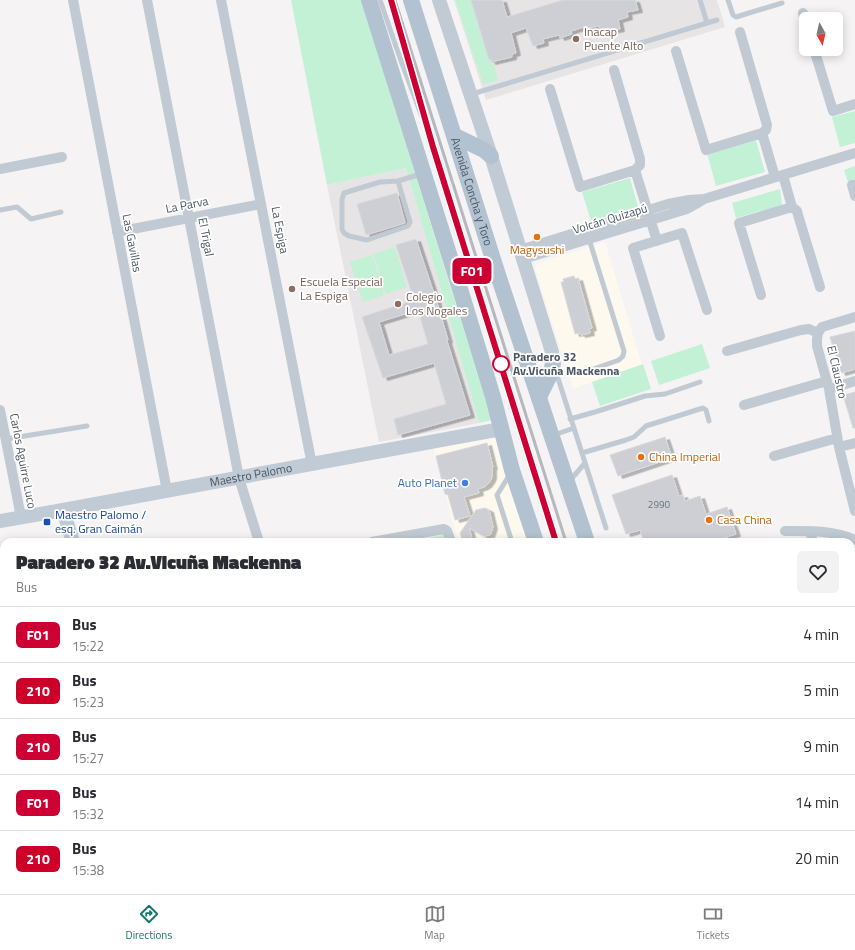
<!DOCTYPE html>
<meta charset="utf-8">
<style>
:root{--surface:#fff;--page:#f2f2f3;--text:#2b2b33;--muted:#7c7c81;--line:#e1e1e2;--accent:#0f766e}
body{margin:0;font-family:"Titillium Web",sans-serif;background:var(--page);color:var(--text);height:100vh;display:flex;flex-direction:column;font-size:15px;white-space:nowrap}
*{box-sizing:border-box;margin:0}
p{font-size:13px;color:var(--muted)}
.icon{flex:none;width:22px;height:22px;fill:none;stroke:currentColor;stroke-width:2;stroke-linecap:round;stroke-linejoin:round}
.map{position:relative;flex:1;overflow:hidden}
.panel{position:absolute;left:0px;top:538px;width:855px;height:356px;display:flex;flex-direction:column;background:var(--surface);border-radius:12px 12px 0 0;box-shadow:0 2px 10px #0003}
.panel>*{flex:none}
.badge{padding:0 8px;border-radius:6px;font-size:14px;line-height:26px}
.needle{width:26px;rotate:172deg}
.fabs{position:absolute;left:799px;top:12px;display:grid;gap:8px}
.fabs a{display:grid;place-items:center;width:44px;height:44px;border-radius:6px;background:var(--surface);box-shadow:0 2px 10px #0003;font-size:20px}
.map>.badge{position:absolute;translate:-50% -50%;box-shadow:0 0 0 2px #fff}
.round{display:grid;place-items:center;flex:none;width:42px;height:42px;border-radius:6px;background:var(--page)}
.summary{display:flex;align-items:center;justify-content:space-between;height:68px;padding:0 16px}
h1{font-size:19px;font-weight:800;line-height:30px}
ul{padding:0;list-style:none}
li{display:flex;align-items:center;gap:12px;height:56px;padding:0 16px;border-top:1px solid var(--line)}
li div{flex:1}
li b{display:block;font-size:15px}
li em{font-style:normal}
li .badge{min-width:44px;font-weight:700;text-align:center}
.dock{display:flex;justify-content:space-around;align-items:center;height:56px;border-top:1px solid var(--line);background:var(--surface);font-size:11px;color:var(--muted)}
.dock a{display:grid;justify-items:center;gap:2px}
.dock .active{color:var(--accent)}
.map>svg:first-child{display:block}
.commercial{fill:#fdf9ef}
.education{fill:#e6e4e5}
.green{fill:#c3f1d5}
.building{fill:#cdcfd5;stroke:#d7d9de;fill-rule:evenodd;filter:url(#shadow)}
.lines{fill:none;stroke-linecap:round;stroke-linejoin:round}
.lane{stroke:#c1cad2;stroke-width:5}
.street{stroke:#c1cad2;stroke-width:10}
.secondary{stroke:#c1cbd6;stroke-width:14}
.primary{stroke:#b3c2d1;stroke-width:16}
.rail{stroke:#b5b8bd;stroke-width:3}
.line-casing{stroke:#fff;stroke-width:9}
.line{stroke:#c03;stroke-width:6}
.education-dot{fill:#8d6e63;stroke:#fff;stroke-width:1.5}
.food-dot{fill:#e8710a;stroke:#fff;stroke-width:1.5}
.stop-dot{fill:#fff;stroke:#c03;stroke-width:2}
.shop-dot{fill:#3f7fe0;stroke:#fff;stroke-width:1.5}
.transit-dot{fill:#1a4fb4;stroke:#fff;stroke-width:1.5}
.labels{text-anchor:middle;stroke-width:3.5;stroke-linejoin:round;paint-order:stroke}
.number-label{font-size:10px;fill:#6b747e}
.education-label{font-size:12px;fill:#785e54;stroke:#fff;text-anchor:start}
.street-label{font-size:12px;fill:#4a5661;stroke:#fff}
.food-label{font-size:12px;fill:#c56008;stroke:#fff;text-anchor:start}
.stop-label{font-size:12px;font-weight:bold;fill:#4a5661;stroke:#fff;text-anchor:start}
.shop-label{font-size:12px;fill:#366cbe;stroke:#fff;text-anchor:end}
.transit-label{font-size:12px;fill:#164399;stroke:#fff;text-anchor:start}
</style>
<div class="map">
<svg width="855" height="894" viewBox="0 0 855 894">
<defs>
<filter id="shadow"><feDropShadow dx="4.5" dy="2.5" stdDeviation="0" flood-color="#0004"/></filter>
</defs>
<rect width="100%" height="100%" fill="#f5f3f3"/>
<path class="commercial" d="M605 242 642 365 573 389 535 269 538 263Z
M497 438 528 542H458L433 448Z"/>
<path class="education" d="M454 0H717L725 27 486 100Z
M406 168 479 423 379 442 327 185Z"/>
<path class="green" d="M291 0H361L492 420 479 423 406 168 327 185Z
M455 0H471L489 60 494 65 498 80 483 84Z
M855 111V143L840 147 832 117Z
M756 140 765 172 716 186 707 153Z
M855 166V180L848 182 844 170Z
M630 178 638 207 591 221 582 192Z
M780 189 782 205 736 218 732 203Z
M395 247 407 287 386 294 373 254Z
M372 255 384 295 363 302 350 262Z
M702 344 710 368 659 385 651 361Z
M643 364 651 389 600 406 592 382Z
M443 535 446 542H407Z
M851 545 855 546V643L851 632Z
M855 677V894H718L717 890H851V678Z
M4 821V843L0 844V822Z"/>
<path class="building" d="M471 0H502L507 17 563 0H635L638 10 627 12 628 17 618 20 620 29 601 33 599 26 588 28 587 26 571 31 572 34 560 38 559 35 543 39 544 43 533 46 526 28 511 33 516 53 512 54V57L491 62V59L489 60Z
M397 193 405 223 366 235 357 204Z
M416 239 439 309 448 340 447 341 470 415 398 435 394 419 446 404 434 363 383 378 362 317 414 300 396 245ZM418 310 428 344 389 355 379 322Z
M574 276 575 279 578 278 592 328 589 329 590 333 581 335 580 333 575 334 561 282H564L563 279Z
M855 331V369L841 373 830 337Z
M855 392V428H853L843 395Z
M665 437 672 458 618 476 610 455Z
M487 443 493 467H492V477L490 481 487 485 484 487 478 489 479 493 464 497 470 516 455 520 448 495 445 494 436 456Z
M672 475 679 496 683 495 685 501 700 496 706 514 727 507 736 534 711 542H644L640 530 626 534 612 495Z
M485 508 489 510 493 527 490 535 484 536 469 528 473 542H463L460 533 476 510Z"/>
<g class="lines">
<path class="lane" d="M380 0 400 58 421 114
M391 0 413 73 433 147 556 542
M700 0 707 23
M728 0 733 15 736 17 782 3
M472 94 717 20
M398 181 410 222 408 226 367 240 349 236 344 233 342 229V199L344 193 380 182 398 181 421 174
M0 210 17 207 31 219 61 212
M556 372 606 528
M582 373 619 360 623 356 624 351 589 239
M570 419 595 412 645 396 665 394 700 382
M554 435 574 428
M6 439 87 426
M582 453 626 440 634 437 646 426 703 408 706 410 709 421
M510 474 497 495 512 542
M570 482 573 477 585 463
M670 890 671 894"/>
<path class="street" d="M73 0 167 491
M147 0 239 478 259 542
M221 0 312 465
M803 13 806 24
M814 49 833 111 855 104
M676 51 706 150 762 133 766 130 767 125 740 32
M550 89 580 187 635 170 640 165V159L614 70
M762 133 775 177
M0 169 62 157
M635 170 657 241
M783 175 792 207 797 211 798 215 820 287
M855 185H852L855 196
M117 232 261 204
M520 250 668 204 689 200 704 199 855 153
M523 259 687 209 696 204 704 199
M761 295 739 223 792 207
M855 317 822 327 818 333 817 339V346L829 389 839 447 855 511
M660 336 633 248 682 233 707 310
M727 351 801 330 809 329 818 333
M829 389 855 381
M744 405 827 381
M0 410 21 517
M839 447 855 443
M774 456 837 438
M785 531C809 531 833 530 855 540
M810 531 813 542
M372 542 444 529 447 531 451 542
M0 586 4 585
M0 642 4 641
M851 658 854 667
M0 699 4 698
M187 890 188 894
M256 890V894
M324 890 325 894
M391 890 392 894
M457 890 458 894
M524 890 525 894"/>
<g class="secondary">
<path d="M439 0 491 156 552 352 553 363"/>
<path d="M63 510 73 542"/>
<path id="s1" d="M0 521 63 510 501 429"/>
<path d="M26 894 48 890"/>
</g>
<g class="primary">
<path d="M369 0 460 289 493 397 512 470 536 542"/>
<path id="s2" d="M411 0 498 275 587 542"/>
<path d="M455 136 484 150 491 156"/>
<path d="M539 397 551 373 553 363"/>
<path d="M645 890 646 894"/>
<path d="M698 890 699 894"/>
</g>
<path class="rail" d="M395 0 566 542
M674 890 676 894"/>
</g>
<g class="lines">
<g class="line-casing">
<path id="line" d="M391 0 412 73 433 147 556 542"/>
</g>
<use href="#line" class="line"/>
</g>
<g class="education-dot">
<circle cx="576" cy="39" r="4"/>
<circle cx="292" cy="289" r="4"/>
<circle cx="398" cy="304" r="4"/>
</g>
<g class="food-dot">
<circle cx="537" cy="237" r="4"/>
<circle cx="641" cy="457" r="4"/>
<circle cx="709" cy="520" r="4"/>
</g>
<circle class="stop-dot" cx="501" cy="364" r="8"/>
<circle class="shop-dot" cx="465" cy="483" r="4"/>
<rect class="transit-dot" x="43" y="518" width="8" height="8" rx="2"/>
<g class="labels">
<g class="number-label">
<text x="659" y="508">2990</text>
</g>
<g class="education-label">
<text x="584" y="36">Inacap<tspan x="584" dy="14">Puente Alto</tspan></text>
<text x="300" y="286">Escuela Especial<tspan x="300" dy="14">La Espiga</tspan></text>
<text x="406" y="301">Colegio<tspan x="406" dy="14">Los Nogales</tspan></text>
</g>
<g class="street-label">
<text dy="4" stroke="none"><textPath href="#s2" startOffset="201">Avenida Concha y Toro</textPath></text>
<text transform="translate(187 205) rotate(-11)" y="4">La Parva</text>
<text transform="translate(610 219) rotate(-17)" y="4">Volcán Quizapú</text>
<text transform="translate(280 230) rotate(79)" y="4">La Espiga</text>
<text transform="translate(206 237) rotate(79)" y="4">El Trigal</text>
<text transform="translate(132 243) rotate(79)" y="4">Las Gavillas</text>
<text transform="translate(837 372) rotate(77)" y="4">El Claustro</text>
<text transform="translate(23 461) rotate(79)" y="4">Carlos Aguirre Luco</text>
<text dy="4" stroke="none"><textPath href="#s1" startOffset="255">Maestro Palomo</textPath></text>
</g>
<g class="food-label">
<text x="537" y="254" text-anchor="middle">Magysushi</text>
<text x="649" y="461">China Imperial</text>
<text x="717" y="524">Casa China</text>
</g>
<g class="stop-label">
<text x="513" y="361">Paradero 32<tspan x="513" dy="14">Av.Vicuña Mackenna</tspan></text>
</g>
<g class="shop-label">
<text x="457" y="487">Auto Planet</text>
</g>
<g class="transit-label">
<text x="55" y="519">Maestro Palomo /<tspan x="55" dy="14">esq. Gran Caimán</tspan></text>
</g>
</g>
</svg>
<div class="fabs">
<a><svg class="needle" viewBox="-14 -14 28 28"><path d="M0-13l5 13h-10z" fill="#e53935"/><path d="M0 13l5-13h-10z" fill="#7c7c81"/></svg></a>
</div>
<b class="badge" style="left:472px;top:271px;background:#c03;color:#fff">F01</b>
<section class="panel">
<div class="summary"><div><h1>Paradero 32 Av.Vicuña Mackenna</h1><p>Bus</p></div><a class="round"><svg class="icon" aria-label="heart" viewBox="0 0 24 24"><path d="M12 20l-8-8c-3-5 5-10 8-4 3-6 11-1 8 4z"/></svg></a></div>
<ul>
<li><span class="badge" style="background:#c03;color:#fff">F01</span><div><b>Bus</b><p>15:22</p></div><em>4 min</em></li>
<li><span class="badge" style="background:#cc0028;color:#fff">210</span><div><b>Bus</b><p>15:23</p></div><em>5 min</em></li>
<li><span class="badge" style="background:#c03;color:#fff">210</span><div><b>Bus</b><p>15:27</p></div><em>9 min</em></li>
<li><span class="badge" style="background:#c03;color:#fff">F01</span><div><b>Bus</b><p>15:32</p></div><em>14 min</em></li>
<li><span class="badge" style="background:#cc0028;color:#fff">210</span><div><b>Bus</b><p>15:38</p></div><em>20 min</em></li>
</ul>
</section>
</div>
<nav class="dock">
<a class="active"><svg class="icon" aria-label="directions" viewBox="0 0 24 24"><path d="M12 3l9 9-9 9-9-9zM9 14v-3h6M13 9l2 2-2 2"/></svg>Directions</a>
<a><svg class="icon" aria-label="map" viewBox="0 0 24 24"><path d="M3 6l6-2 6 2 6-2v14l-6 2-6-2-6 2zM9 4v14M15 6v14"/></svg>Map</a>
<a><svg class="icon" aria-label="tickets" viewBox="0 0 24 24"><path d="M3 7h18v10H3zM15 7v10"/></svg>Tickets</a>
</nav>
